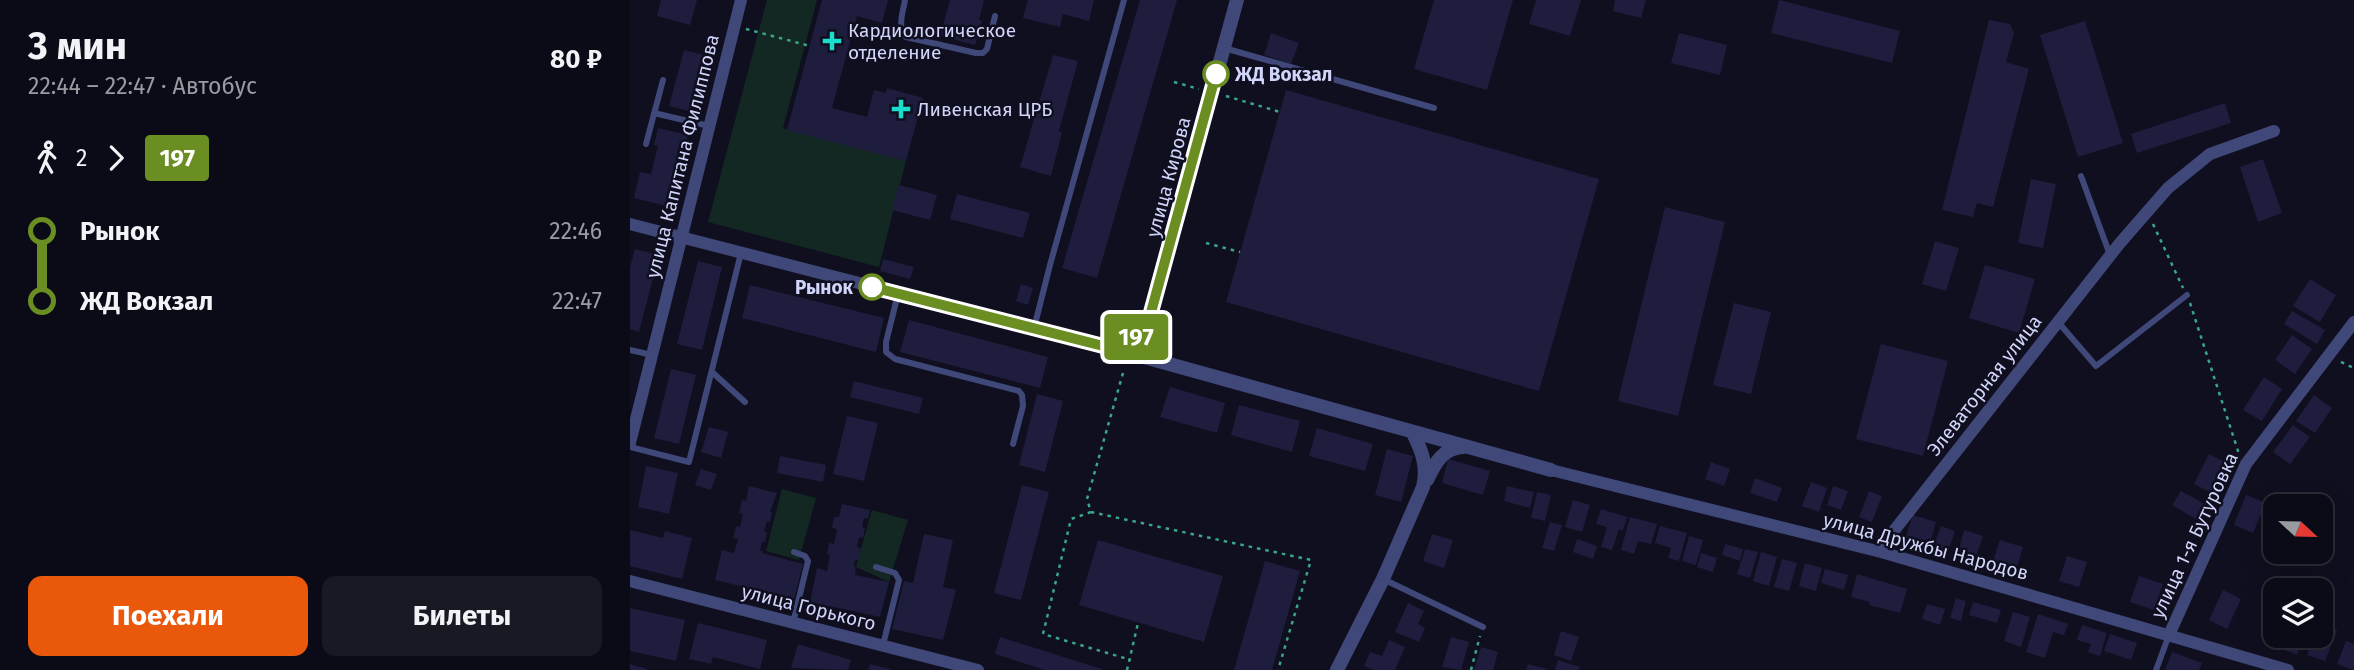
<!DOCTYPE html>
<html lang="ru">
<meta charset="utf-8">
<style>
:root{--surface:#0b0b17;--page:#191924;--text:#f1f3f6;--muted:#9a9ba1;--line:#2b2b36;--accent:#ea580c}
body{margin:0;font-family:"Fira Sans",sans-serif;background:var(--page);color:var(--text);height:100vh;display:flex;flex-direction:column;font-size:26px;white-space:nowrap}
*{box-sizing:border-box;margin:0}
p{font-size:23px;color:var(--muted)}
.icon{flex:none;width:38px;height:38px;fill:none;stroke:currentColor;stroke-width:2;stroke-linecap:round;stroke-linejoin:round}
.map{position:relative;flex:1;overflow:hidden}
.details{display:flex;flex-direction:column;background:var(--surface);width:630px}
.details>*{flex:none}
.badge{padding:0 14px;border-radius:5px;font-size:24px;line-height:46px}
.needle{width:46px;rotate:112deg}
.buttons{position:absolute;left:1633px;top:494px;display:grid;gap:14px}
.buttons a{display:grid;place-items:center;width:70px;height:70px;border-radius:14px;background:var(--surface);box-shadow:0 7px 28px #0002,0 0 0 2px var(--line);font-size:35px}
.map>.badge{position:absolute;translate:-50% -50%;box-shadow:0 0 0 4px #fff}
.legs{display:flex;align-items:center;gap:10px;height:77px;padding:0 28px;font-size:23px}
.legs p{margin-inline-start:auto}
.overview{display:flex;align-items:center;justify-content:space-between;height:119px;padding:0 28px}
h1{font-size:38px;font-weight:700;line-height:52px}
.primary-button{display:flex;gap:14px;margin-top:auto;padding:14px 28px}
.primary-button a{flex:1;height:80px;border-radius:14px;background:var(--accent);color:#fff;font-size:28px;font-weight:700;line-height:80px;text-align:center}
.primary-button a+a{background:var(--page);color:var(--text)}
ul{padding:0 28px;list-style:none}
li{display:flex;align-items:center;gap:24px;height:70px;font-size:26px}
li i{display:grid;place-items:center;width:10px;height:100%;margin:0 9px;background:currentColor}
li i::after{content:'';width:18px;height:18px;margin:-9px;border:5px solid;border-radius:50%;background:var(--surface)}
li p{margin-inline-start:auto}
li:first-child i{background:linear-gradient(#0000 50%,currentColor 0)}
li:last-child i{background:linear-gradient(currentColor 50%,#0000 0)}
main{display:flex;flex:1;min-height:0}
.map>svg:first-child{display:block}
.green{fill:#132823}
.building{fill:#1e1d3e}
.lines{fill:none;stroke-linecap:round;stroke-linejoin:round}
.path{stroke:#3ba58a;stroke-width:2.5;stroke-dasharray:3.5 5;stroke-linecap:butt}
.service{stroke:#3f4879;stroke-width:6}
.minor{stroke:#3f4879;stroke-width:12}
.tertiary{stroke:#3f4879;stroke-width:14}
.line-1-casing{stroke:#fff;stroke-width:16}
.line-1{stroke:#6b8e23;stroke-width:10}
.poi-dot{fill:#1adecd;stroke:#0f0f1f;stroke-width:2.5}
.stop-1-dot{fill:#fff;stroke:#6b8e23;stroke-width:3.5}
.labels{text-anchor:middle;stroke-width:5;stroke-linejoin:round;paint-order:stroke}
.poi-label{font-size:19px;fill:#d2d5fa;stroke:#0f0f1f;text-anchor:start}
.stop-label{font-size:19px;font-weight:bold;fill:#d2d5fa;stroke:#0f0f1f;text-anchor:start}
.street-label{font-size:19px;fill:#d2d5fa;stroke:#0f0f1f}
</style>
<main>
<section class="details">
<div class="overview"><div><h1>3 мин</h1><p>22:44 – 22:47 · Автобус</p></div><b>80 ₽</b></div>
<div class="legs"><svg class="icon" aria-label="walk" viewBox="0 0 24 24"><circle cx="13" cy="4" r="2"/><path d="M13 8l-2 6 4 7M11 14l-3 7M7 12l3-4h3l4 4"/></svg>2<svg class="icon" aria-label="forward" viewBox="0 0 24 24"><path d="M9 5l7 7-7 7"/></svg><b class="badge" style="background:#6b8e23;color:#fff">197</b></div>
<ul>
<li><i style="color:#6b8e23"></i><b>Рынок</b><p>22:46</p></li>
<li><i style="color:#6b8e23"></i><b>ЖД Вокзал</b><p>22:47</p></li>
</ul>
<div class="primary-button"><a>Поехали</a><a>Билеты</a></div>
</section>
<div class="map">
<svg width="1724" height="670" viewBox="0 0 1724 670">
<rect width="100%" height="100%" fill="#0f0f1f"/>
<path class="green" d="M137 0H187L153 128 276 161 249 267 78 222Z
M152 489 186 498 169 560 136 551Z
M242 510 278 520 259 582 226 567Z"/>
<path class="building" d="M31 0H67L60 25 27 16Z
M192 0H258L252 23 227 16 202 108 237 117 244 90 256 93 257 88 293 98 276 161 157 130Z
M320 0H354L349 20 352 21 345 45 310 36Z
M398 0H464L459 21 433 14 430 27 393 18Z
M510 0H547L467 278 432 268Z
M804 0H883L857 90 784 69Z
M906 0H951L940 36 899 24Z
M985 0H1016L1011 18 983 11Z
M1149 0 1270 31 1262 63 1141 33Z
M1359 20 1380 24 1384 33 1376 62 1399 69 1363 207 1347 203 1343 217 1312 210Z
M1455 21 1493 143 1448 157 1410 35Z
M641 33 669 43 661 64 634 55Z
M1049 33 1097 45 1090 75 1041 63Z
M54 50 78 56 63 112 39 106Z
M423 55 448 61 429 131 432 132 421 176 390 167Z
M656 90 969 179 909 391 596 302Z
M1595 103 1601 123 1507 153 1501 134Z
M28 128 58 135 40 207 4 198 10 172 21 174 28 146 24 145Z
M1633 159 1652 213 1628 222 1610 167Z
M1401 179 1426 184 1413 248 1388 243Z
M269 185 307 195 300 220 262 210Z
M327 194 400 213 393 238 320 219Z
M1035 207 1095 222 1048 416 988 401Z
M1305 241 1329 248 1316 291 1292 284Z
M5 249 29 255 9 332 0 329V267Z
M253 259 284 267 280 279 250 271Z
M68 261 92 267 72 350 47 344Z
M1355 265 1405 279 1389 333 1339 318Z
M1680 279 1706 295 1690 322 1663 306Z
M391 284 403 288 398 305 386 301Z
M120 285 254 318 246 352 112 318Z
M1104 303 1141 312 1121 394 1083 385Z
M1662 311 1695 330 1687 344 1654 324Z
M279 320 418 357 410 388 270 352Z
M1662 335 1682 349 1665 374 1645 360Z
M1251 344 1318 361 1293 456 1226 439Z
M41 369 66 375 49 444 24 438Z
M1634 377 1652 389 1632 421 1613 410Z
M224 381 293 398 289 414 220 397Z
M540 387 595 403 587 433 530 417Z
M407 394 433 401 415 472 389 465Z
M1684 395 1702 408 1685 433 1666 421Z
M609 405 670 421 662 452 601 435Z
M217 416 248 423 234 481 203 474Z
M1663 425 1680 437 1660 464 1643 452Z
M79 427 98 432 91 458 71 452Z
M687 428 743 444 735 471 679 456Z
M757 449 783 456 771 502 745 495Z
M1579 454 1599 464 1584 494 1564 484Z
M150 456 196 465 193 482 147 473Z
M818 459 860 471 853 495 812 483Z
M1081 462 1100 469 1094 486 1075 479Z
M16 466 48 473 39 514 8 507Z
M71 469 87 474 81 490 65 485Z
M1125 478 1152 488 1147 502 1120 493Z
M1181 482 1197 488 1189 512 1172 506Z
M392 485 419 492 391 600 364 593Z
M119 486 147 493 140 512H142L140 522 137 521 134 532H137L135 542H132L130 551H133L132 553 173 564 164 599 85 580 92 550 104 553 108 539 103 538 106 526 110 527 113 514 109 513 112 500 116 501Z
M877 486 904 492 900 508 874 501Z
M1203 486 1218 491 1211 510 1197 505Z
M1239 491 1252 496 1242 522 1229 517Z
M1551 491 1580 507 1571 522 1542 505Z
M907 492 921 495 915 521 901 518Z
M1616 495 1636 503 1623 533 1604 525Z
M943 500 960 505 952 532 935 527Z
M212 504 240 510 238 519 234 518 232 527 235 528 233 538 229 537 227 547 231 548 229 560H225L224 567H226L225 575 259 582 250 617 180 602 187 568 197 571 200 555 197 554 199 543 204 544 207 529 202 528 204 517H209Z
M971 509 997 517 993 531 989 529 982 550 971 547 977 527 966 524Z
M1283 515 1306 522 1299 546 1275 539Z
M1000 517 1027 524 1021 544 1008 541 1004 554 991 550Z
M920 522 932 525 924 551 912 548Z
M1030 526 1057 533 1049 561 1038 558 1041 548 1025 543Z
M1311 526 1325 531 1318 552 1303 547Z
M0 530 33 538 35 531 62 538 52 579 0 566Z
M1334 530 1353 536 1346 557 1328 552Z
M294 534 323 540 313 587 326 590 313 640 262 629 274 581 283 583Z
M802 534 823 540 814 568 793 561Z
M1059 536 1073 540 1066 565 1052 561Z
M947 539 967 546 963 559 943 552Z
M468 540 593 576 574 642 449 605Z
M1370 540 1393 547 1386 571 1362 564Z
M1095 544 1113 549 1110 561 1092 555Z
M1115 549 1128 552 1120 578 1107 574Z
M1131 552 1147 557 1139 586 1123 581Z
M1071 553 1087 558 1083 572 1067 567Z
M1437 556 1457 562 1449 587 1429 581Z
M1152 559 1167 563 1159 591 1144 587Z
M635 561 670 571 642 670H604Z
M1175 563 1192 568 1186 591 1169 586Z
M1195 569 1218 575 1214 590 1191 583Z
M1227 574 1277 589 1270 613 1239 605 1240 602 1221 597Z
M1509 576 1533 584 1524 610 1500 602Z
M1593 590 1611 599 1597 629 1579 620Z
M1326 598 1336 601 1331 621 1320 618Z
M1343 602 1371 610 1367 623 1339 615Z
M778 603 794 611 788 624 795 628 789 642 765 632Z
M1297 604 1315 609 1310 625 1292 619Z
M0 608 55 620 46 661 0 651Z
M1383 612 1400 617 1391 647 1374 641Z
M1408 614 1438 624 1434 635 1423 632 1415 658 1396 652Z
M68 623 137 640 130 669 83 657 81 664 59 659Z
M1690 623 1707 630 1695 661 1677 655 1684 635H1690Z
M1640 624 1645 627V635H1666L1674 638 1667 655 1632 641Z
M1452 625 1477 633 1470 656 1458 652 1461 644 1447 640Z
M931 631 949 637 941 661 924 655Z
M1480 634 1507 643 1501 660 1474 651Z
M370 637 472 669V670H415L365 654Z
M821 637 839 642 831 670 812 667Z
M759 640 775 647 765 670H744L734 666 740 652 752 656Z
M1716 641 1724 644V670L1707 664Z
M168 644 221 660 218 670 161 668Z
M851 647 868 652 863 670H844Z
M1542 652 1572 663 1569 670H1535Z
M928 660 950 667 949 670H925Z
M0 664 17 669V670H0Z
M240 664 260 669V670H238Z
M898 664 916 669V670H896Z"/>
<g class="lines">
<path class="path" d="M116 29 180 46
M544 82 569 89
M596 96 650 112
M1523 224 1553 288
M576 243 610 252
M1560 303 1609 454
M1711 362 1724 368
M493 373 457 499 461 512 681 560 648 670
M461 512 441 519 413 634 501 660
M497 670 508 623
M841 670 850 636"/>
<path class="service" d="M275 0C273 12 267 26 276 37L346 53H353L357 49 365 16
M594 48 804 108
M24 113 79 126
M16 144 33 80
M1451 176 1480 255
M268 294 256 342V352L265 359 389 391 392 395 393 406 383 444
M1428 322 1466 366 1557 295
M404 328 420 265 494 0
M0 350 22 355
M82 372 115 402
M0 447 59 462 111 253
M246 567 265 573 269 580 253 645
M755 580 853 627
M163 623 178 561 175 556 164 552
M1526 670 1539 635"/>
<path class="minor" d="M0 224 485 349
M0 443 111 0
M921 470 1251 552 1658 670
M1248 551 1490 243 1538 188 1580 154 1644 131
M0 581 348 670
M1539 635 1616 464 1724 322"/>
<path class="tertiary" d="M520 317C519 337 525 350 539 364
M485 349 921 470
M485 349 507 336 520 316 607 0
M797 480C805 463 813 448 833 447
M707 670 753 579 793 487C798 467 792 451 783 433"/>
</g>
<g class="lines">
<g class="line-1-casing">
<path id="line-1" d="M242 287 485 349C501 342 513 333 520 316L586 74"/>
</g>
<use href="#line-1" class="line-1"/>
</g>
<g class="poi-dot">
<path d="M198.5 30.5h7v7h7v7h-7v7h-7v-7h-7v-7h7z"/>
<path d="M267.5 98.5h7v7h7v7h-7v7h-7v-7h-7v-7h7z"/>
</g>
<g class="stop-1-dot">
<circle cx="586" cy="74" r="12"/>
<circle cx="242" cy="287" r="12"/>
</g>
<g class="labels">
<g class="poi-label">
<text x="218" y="37">Кардиологическое<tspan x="218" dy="22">отделение</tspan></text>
<text x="287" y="116">Ливенская ЦРБ</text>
</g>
<g class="stop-label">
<text x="605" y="81">ЖД Вокзал</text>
<text x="223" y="294" text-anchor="end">Рынок</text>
</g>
<g class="street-label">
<text transform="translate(52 156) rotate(-76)" y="7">улица Капитана Филиппова</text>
<text transform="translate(538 177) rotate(-75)" y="7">улица Кирова</text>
<text transform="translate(1354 385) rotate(-52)" y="7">Элеваторная улица</text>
<text transform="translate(1564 535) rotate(-65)" y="7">улица 1-я Бутуровка</text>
<text transform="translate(1296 546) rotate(15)" y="7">улица Дружбы Народов</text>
<text transform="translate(179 607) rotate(14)" y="7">улица Горького</text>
</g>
</g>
</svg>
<div class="buttons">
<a><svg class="needle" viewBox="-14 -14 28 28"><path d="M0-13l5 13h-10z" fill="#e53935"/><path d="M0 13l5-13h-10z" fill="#9a9ba1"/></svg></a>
<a><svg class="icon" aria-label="layers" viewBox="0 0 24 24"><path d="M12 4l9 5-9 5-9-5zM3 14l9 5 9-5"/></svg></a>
</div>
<b class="badge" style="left:506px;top:337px;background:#6b8e23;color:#fff">197</b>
</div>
</main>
